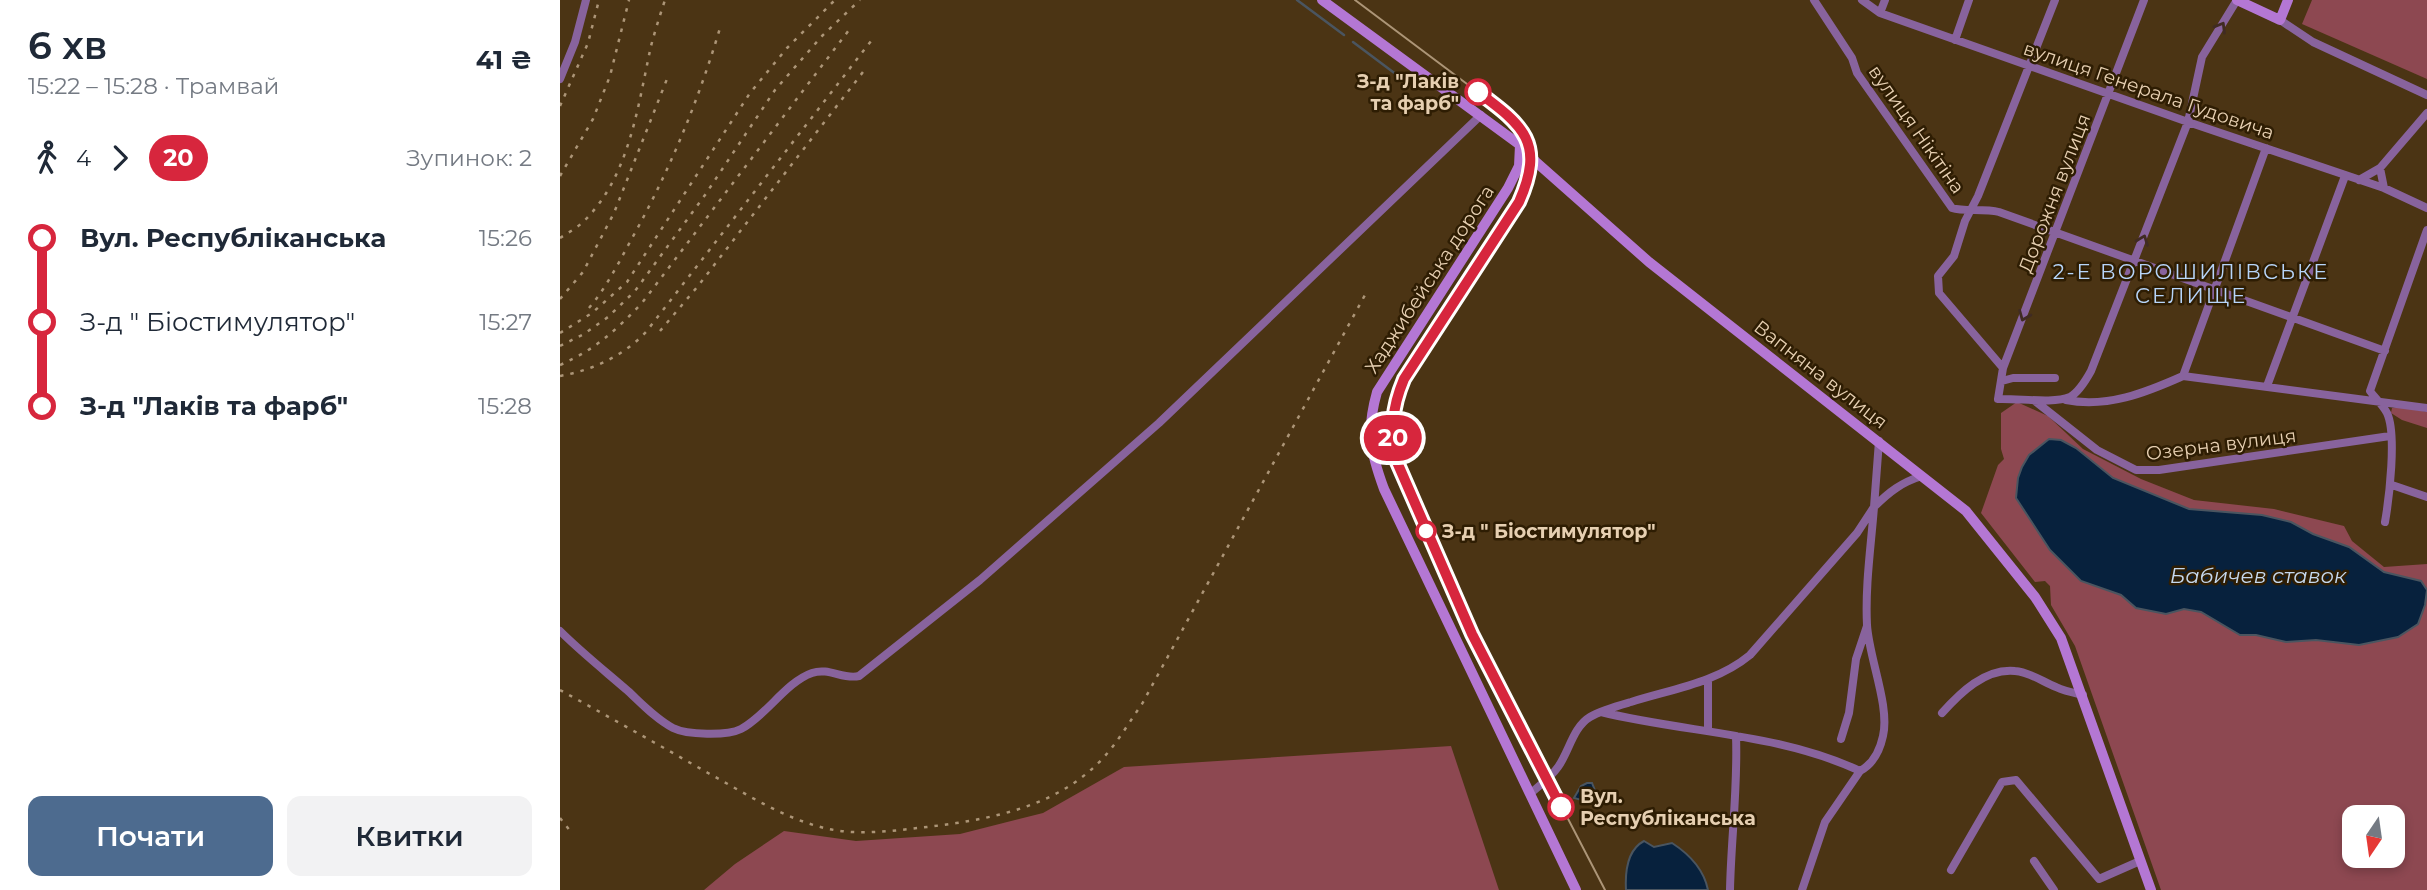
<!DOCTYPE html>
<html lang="uk">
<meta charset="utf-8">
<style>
:root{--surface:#fff;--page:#f2f2f3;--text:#1f2937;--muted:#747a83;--accent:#4d6b8f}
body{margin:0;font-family:Montserrat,sans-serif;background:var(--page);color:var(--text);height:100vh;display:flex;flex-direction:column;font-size:26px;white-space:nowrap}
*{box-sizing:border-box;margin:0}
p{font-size:23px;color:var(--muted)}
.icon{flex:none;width:38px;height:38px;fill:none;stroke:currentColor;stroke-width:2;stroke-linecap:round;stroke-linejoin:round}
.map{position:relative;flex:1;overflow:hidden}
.panel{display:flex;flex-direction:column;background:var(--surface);width:560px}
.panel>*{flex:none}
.badge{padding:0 14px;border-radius:23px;font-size:24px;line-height:46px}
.needle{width:46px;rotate:193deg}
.controls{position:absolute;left:1782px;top:805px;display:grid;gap:14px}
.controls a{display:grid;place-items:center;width:63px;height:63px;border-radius:14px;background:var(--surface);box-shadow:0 4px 10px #0003;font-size:35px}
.map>.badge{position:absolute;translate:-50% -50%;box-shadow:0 0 0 4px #fff}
.legs{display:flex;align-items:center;gap:10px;height:77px;padding:0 28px;font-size:23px}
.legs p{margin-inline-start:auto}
.summary{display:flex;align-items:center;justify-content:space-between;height:119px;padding:0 28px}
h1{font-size:38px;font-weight:600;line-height:52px}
.action{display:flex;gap:14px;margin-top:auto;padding:14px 28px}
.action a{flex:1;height:80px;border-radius:14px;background:var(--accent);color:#fff;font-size:28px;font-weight:600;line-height:80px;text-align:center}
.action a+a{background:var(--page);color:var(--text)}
ul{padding:0 28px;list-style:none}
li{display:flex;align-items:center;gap:24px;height:84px;font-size:26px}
li i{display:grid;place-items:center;width:10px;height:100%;margin:0 9px;background:currentColor}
li i::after{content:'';width:18px;height:18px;margin:-9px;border:5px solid;border-radius:50%;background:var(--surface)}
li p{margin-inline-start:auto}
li:first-child i{background:linear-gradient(#0000 50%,currentColor 0)}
li:last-child i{background:linear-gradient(currentColor 50%,#0000 0)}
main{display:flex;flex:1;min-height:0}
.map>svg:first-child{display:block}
.green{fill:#8d4851;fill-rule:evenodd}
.water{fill:#07213d;stroke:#4a5560;stroke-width:2}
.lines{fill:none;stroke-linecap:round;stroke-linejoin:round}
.stream{stroke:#4a5560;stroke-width:2.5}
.street{stroke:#88639d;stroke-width:8}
.secondary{stroke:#b477d4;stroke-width:10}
.tram{stroke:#ac9577;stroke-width:2}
.rail{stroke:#ac9577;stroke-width:2.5;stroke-dasharray:3.5 7;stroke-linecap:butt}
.oneway{stroke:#402b22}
.line-1-casing{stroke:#fff;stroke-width:16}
.line-1{stroke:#d7263d;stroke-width:10}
.stop-1-dot{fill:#fff;stroke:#d7263d;stroke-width:3.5}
.labels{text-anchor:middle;stroke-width:5;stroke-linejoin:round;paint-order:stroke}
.stop-label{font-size:19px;font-weight:bold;fill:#e6cfb1;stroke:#2e1d03;text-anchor:start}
.street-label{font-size:19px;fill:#e6cfb1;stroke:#2e1d03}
.neighbourhood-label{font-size:21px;letter-spacing:2px;fill:#b7d5f9;stroke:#2e1d03}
.water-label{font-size:21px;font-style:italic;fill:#c5d8ee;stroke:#2e1d03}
</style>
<main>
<section class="panel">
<div class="summary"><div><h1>6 хв</h1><p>15:22 – 15:28 · Трамвай</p></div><b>41 ₴</b></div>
<div class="legs"><svg class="icon" aria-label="walk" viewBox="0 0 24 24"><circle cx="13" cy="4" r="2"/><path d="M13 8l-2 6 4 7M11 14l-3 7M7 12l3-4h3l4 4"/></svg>4<svg class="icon" aria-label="forward" viewBox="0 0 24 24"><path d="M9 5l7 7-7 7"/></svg><b class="badge" style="background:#d7263d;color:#fff">20</b><p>Зупинок: 2</p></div>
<ul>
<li><i style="color:#d7263d"></i><b>Вул. Республіканська</b><p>15:26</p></li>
<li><i style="color:#d7263d"></i><span>З-д &quot; Біостимулятор&quot;</span><p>15:27</p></li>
<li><i style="color:#d7263d"></i><b>З-д &quot;Лаків та фарб&quot;</b><p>15:28</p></li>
</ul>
<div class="action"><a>Почати</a><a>Квитки</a></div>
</section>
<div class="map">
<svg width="1867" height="890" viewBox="0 0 1867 890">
<rect width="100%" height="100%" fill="#4b3414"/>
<path class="green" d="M1752 0H1867V79L1742 24Z
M1457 402 1488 416 1523 449 1581 479 1634 500 1714 509 1784 526 1792 541 1824 567 1867 564V890H1601L1515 646 1491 605 1490 586 1485 581 1475 582 1421 513 1438 465 1444 459 1441 449V413ZM1794 817H1832V856H1794Z
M1842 407 1867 412V428L1842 420 1831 413 1832 408Z
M891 746 939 890H144L175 864 224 831 296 841 400 834 483 813 564 767Z"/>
<path class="water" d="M1489 439 1501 440 1516 448 1553 478 1629 509 1702 515 1731 522 1753 534 1789 547 1824 572 1861 581 1867 590 1865 605 1858 624 1838 637 1799 645 1756 640 1726 642 1696 635H1680L1641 612 1624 609 1606 614 1576 608 1561 595 1521 581 1490 550 1456 498 1458 478 1462 467 1469 455Z
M1027 783H1032L1036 793V804L1014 798 1021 786Z
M1084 841 1094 847 1112 843C1129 854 1144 870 1148 890H1066C1065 872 1067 850 1084 841Z"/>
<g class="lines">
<path class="stream" d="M737 0 784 35
M793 42 845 81"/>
<path class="street" d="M1254 0 1292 58 1297 73 1392 208C1404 212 1424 208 1439 212L1825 351
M1302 0 1320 13 1628 122 1824 188 1867 208
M1584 0 1443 368 1438 399C1458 398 1493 404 1510 397 1519 392 1526 380 1531 371L1628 122 1642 57 1677 0
M1320 13 1325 0
M1720 20 1753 42 1867 95
M1395 40 1409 0
M0 79 15 42 26 0
M1799 180 1820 168
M1824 188 1820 168 1867 113
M1443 368 1379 293 1378 276 1394 256 1405 221 1418 196 1495 0
M1623 376 1706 148
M1442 381 1453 378H1495
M1707 386 1785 176
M1506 400C1547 408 1585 393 1623 376L1867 408
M1475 401 1537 450 1576 470H1599L1830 436
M1832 485 1867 497
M1825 522C1829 499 1837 434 1827 413 1823 405 1815 398 1810 391L1867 230
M0 631C21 652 45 671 68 691 82 704 96 719 113 728 127 735 167 736 181 729 206 716 226 682 252 673 269 667 283 680 299 676L420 580 599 423 921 115
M1041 712C1127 733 1219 733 1300 771
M1382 713C1400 693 1425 668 1455 671 1470 672 1483 682 1496 687 1504 691 1514 693 1523 695
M1148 731V679
M1281 739 1289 713 1296 659 1307 626
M971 793C980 785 991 777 998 767 1009 752 1013 727 1030 717 1042 710 1057 706 1071 702 1112 689 1156 683 1190 655L1297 533 1314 507 1319 441
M1474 861 1494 890
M1391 870 1442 782 1456 780 1539 879 1580 861
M1170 890C1171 839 1178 788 1176 736
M1242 890 1265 822 1300 771C1313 764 1320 750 1323 736 1330 706 1309 658 1307 625 1305 586 1311 546 1314 507 1329 492 1342 482 1362 476"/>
<path class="secondary" d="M762 0 960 145 976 162 1089 262 1406 511 1475 597 1501 638 1591 890
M1677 0 1720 20 1728 0
M960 145 959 166 948 188 817 392C806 431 810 451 824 489L1016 890"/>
<path class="tram" d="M795 0 951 117C978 145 973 170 959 202L844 379C828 418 830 444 845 483L912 634 1045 890"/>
<path class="rail" d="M0 106 28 43 39 0
M0 176 33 119 50 76 69 0
M0 238C9 232 19 227 26 219 70 174 78 105 91 46 95 31 100 15 105 0
M0 299 23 272 54 213 107 79
M29 308C46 288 58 264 71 240 109 172 138 102 160 28
M100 331 138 286 303 72
M0 333 32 313 67 282 190 93 227 48 275 0
M0 346 24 334 48 317 75 291 145 195 215 90 262 36 300 0
M0 365C36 349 55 331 82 303L289 30
M0 376C33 370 63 356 86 332L311 41
M0 690C49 717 99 745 148 773 183 792 218 815 257 826 293 837 330 831 367 827 432 819 499 807 545 756 559 740 570 721 582 704L805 295
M0 818 11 832"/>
</g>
<defs><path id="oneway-chevron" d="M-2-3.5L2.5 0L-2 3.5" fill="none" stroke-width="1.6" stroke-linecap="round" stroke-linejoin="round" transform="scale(1.75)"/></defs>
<g class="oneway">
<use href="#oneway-chevron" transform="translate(1661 27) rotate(-59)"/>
<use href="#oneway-chevron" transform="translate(1583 240) rotate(-69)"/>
<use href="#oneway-chevron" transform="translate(1464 316) rotate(112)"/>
</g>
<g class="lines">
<g class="line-1-casing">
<path id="line-1" d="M918 92C964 126 985 143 959 202L844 379C831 410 831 430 837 462L912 634 1001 807"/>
</g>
<use href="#line-1" class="line-1"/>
</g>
<g class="stop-1-dot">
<circle cx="918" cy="92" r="12"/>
<circle cx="866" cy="531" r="9"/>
<circle cx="1001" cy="807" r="12"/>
</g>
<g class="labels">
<g class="stop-label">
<text x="899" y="88" text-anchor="end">З-д "Лаків<tspan x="899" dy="22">та фарб"</tspan></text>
<text x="882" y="538">З-д " Біостимулятор"</text>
<text x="1020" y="803">Вул.<tspan x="1020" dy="22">Республіканська</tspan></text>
</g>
<g class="street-label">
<text transform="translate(1589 90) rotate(19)" y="7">вулиця Генерала Гудовича</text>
<text transform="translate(1357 129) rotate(55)" y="7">вулиця Нікітіна</text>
<text transform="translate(1494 193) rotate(-69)" y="7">Дорожня вулиця</text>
<text transform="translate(869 279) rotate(-57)" y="7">Хаджибейська дорога</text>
<text transform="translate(1261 374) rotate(38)" y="7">Вапняна вулиця</text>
<text transform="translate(1661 444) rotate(-7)" y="7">Озерна вулиця</text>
</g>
<g class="neighbourhood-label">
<text x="1631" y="279">2-Е ВОРОШИЛІВСЬКЕ<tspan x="1631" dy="24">СЕЛИЩЕ</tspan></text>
</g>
<g class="water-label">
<text x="1698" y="583">Бабичев ставок</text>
</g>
</g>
</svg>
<div class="controls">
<a><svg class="needle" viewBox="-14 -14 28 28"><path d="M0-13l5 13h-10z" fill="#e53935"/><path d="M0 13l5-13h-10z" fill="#747a83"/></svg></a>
</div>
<b class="badge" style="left:833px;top:438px;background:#d7263d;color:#fff">20</b>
</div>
</main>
